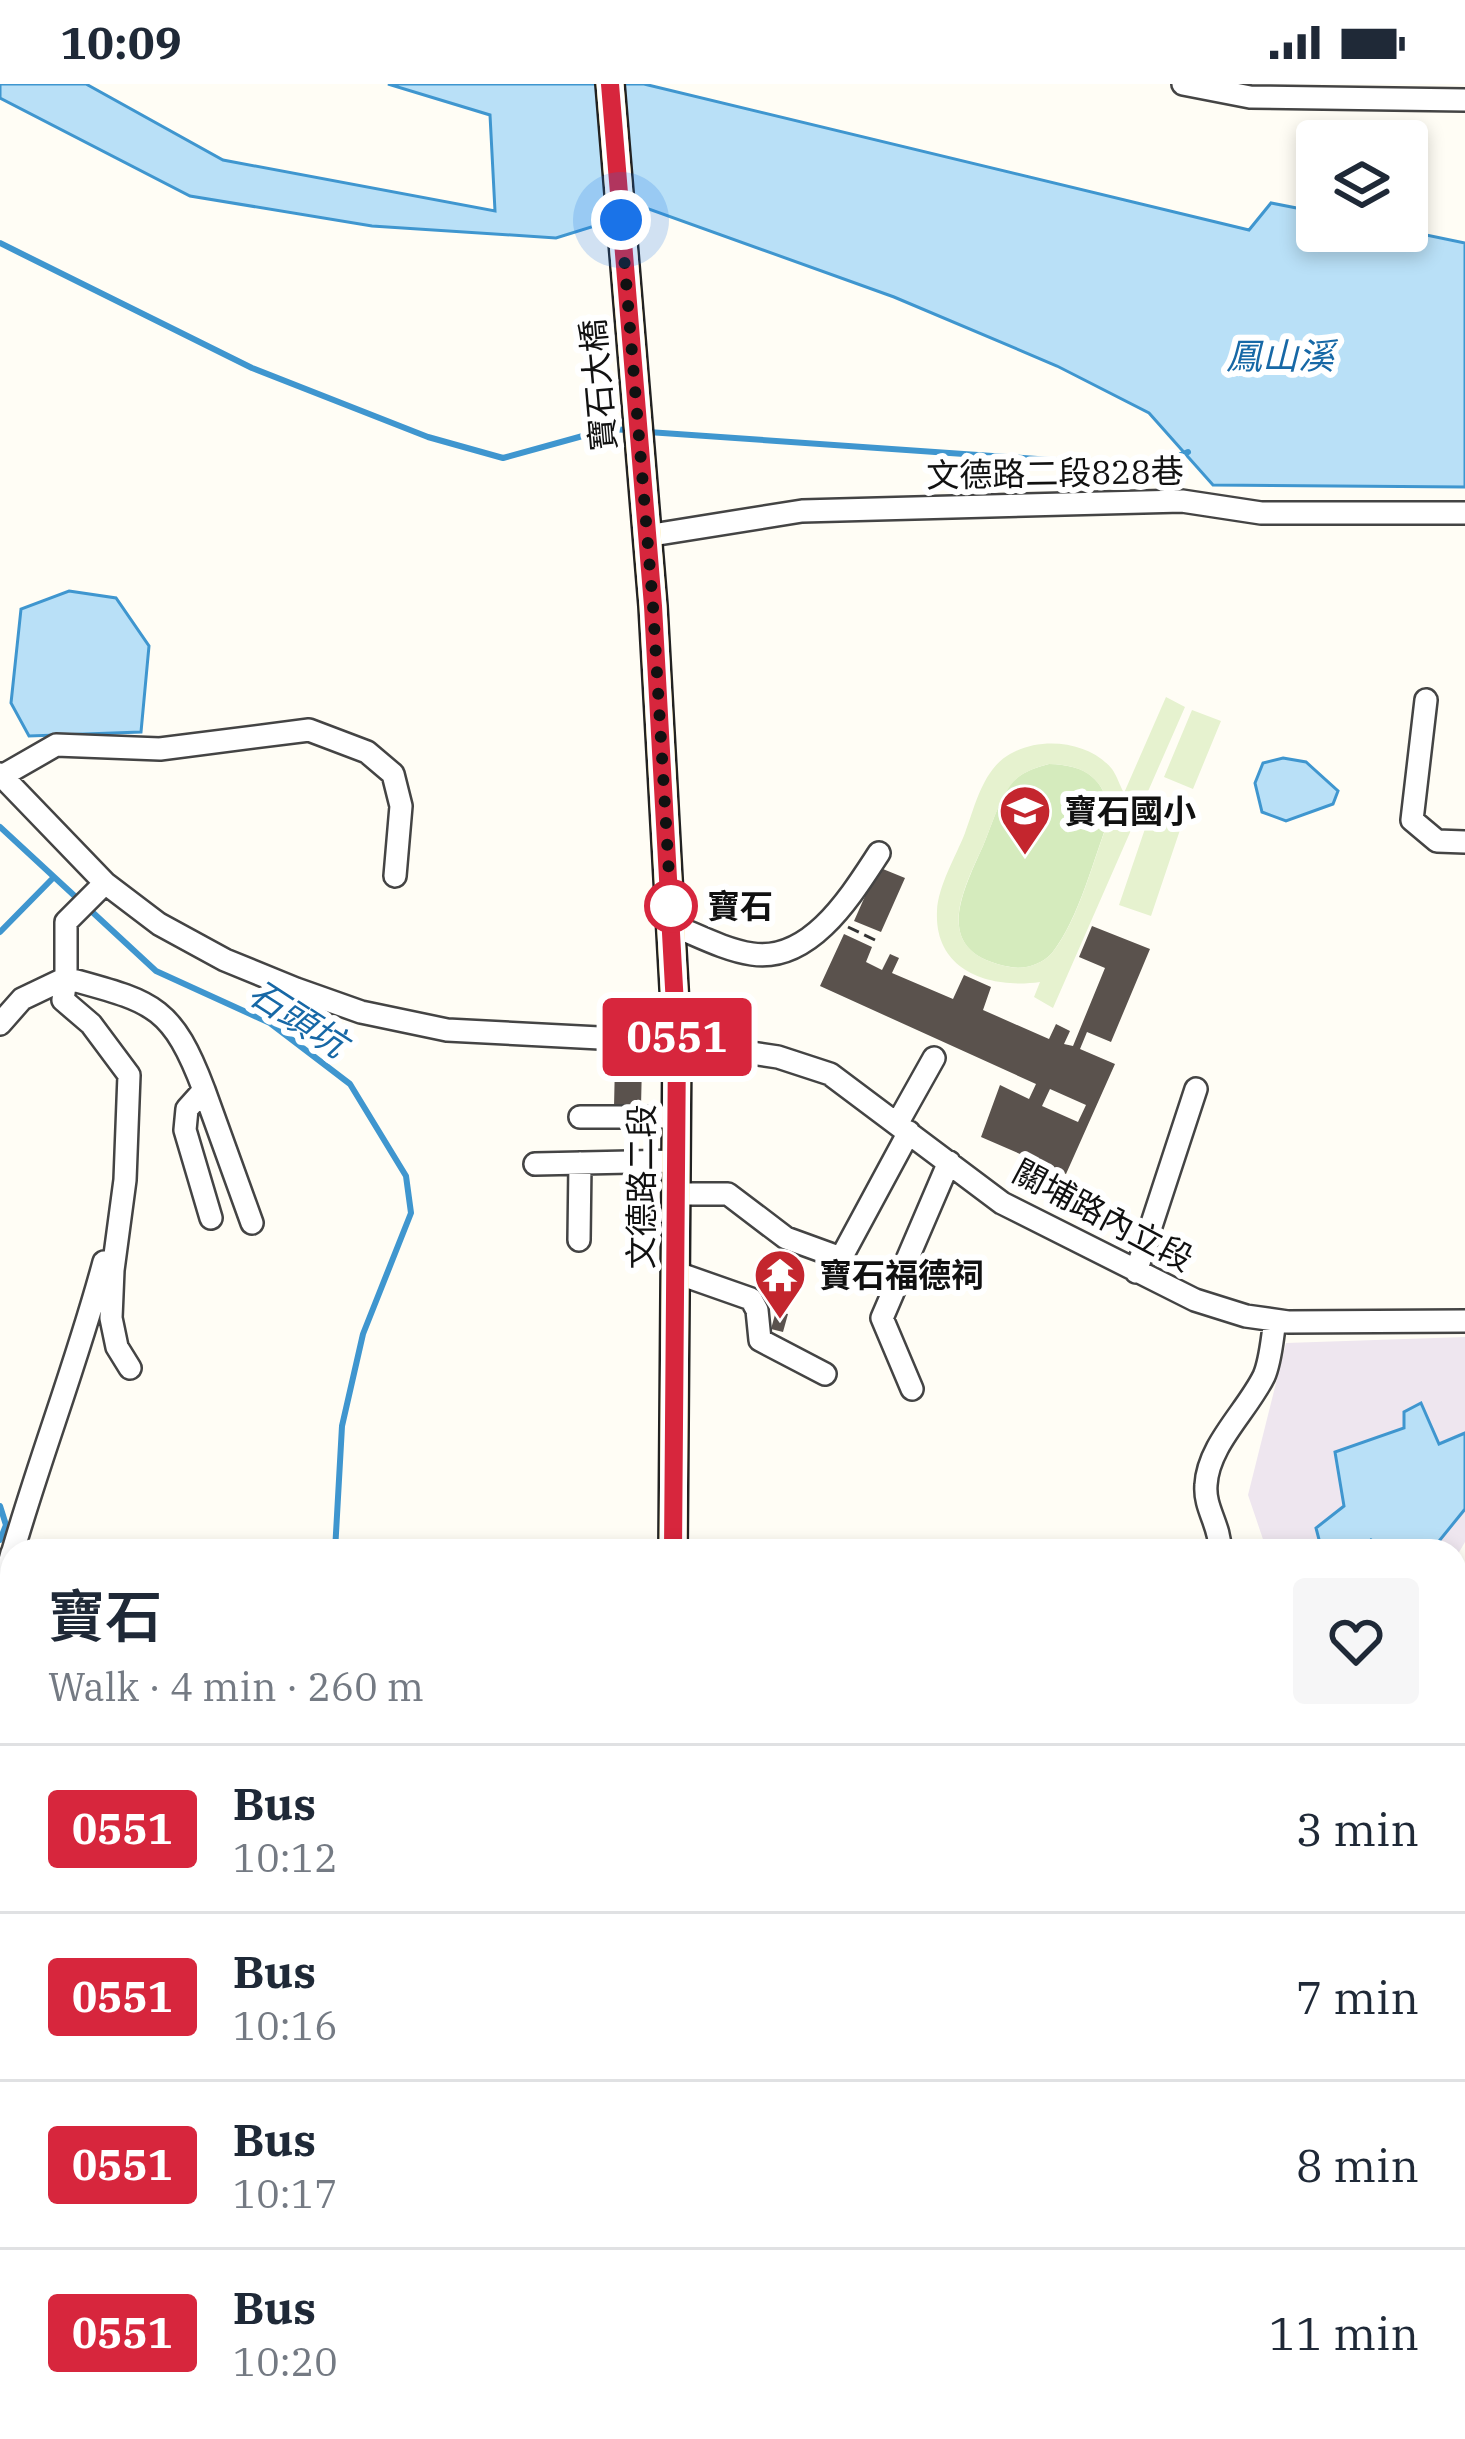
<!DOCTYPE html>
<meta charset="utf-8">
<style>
:root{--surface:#fff;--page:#f6f6f7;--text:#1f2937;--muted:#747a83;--line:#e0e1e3}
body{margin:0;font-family:"IBM Plex Serif","Noto Sans TC",serif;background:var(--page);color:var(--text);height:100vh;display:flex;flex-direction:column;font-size:45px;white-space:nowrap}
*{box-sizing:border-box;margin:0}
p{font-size:39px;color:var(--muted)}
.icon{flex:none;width:66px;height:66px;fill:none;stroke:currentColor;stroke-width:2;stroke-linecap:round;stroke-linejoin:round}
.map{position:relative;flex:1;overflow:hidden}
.drawer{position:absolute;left:0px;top:1455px;width:1467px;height:900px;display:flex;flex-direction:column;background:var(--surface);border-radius:36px 36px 0 0;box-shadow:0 6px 18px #0003}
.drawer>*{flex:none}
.badge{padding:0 24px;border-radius:9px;font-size:42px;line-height:78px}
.tools{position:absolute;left:1296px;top:36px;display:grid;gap:24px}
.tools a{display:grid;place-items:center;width:132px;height:132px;border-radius:12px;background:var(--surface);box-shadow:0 6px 18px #0003;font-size:60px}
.you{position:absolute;width:60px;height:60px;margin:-30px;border:9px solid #fff;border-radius:50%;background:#1a73e8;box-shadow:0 0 0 18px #1a73e833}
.map>.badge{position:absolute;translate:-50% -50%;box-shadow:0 0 0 6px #fff}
.round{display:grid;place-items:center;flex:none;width:126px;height:126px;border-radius:12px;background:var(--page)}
.head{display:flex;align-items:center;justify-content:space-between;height:204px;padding:0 48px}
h1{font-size:57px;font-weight:600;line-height:90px}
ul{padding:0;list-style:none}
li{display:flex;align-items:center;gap:36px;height:168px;padding:0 48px;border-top:3px solid var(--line)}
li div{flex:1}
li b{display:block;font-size:45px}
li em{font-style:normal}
li .badge{min-width:132px;font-weight:700;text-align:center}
.status{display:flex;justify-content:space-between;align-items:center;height:84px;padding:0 60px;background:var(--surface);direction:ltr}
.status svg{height:33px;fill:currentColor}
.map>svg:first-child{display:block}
.industrial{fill:#eee6ef}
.green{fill:#d5ebbd}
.forest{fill:#b9dc9c}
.pitch{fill:#e6f2cf;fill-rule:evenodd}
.water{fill:#b9e0f7;stroke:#3f96cf;stroke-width:3}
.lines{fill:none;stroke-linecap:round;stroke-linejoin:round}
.stream{stroke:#3f96cf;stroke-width:6}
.building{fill:#5a524d;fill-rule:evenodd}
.minor-casing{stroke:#444;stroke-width:26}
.major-casing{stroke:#222;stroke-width:32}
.path{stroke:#333;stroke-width:3;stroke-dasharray:12 6;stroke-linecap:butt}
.minor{stroke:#fff;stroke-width:21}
.major{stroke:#f9d66b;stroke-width:27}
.line-casing{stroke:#fff;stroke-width:27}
.line{stroke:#d7263d;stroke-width:18}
.walk{stroke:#111;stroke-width:12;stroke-dasharray:0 21.6}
.stop-dot{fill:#fff;stroke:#d7263d;stroke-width:6}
.labels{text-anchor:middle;stroke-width:12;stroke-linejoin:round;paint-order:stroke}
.street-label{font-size:33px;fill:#111;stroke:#fff}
.poi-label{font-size:33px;font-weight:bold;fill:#111;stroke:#fff;text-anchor:start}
.stop-label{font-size:33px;font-weight:bold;fill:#111;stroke:#fff;text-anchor:start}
.water-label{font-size:36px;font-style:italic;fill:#1768a6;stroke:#fff}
</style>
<div class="status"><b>10:09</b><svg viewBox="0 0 49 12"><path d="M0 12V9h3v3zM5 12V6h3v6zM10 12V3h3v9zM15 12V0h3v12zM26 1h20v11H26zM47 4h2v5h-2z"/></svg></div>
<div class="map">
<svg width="1465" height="2355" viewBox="0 0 1465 2355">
<rect width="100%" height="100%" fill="#fffdf5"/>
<path class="industrial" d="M1465 1253V1458L1455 1475V1467H1267L1248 1411 1286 1259Z"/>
<path class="green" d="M1049 680C1086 681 1105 694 1110 732 1094 773 1079 835 1052 869 1042 880 1025 886 1011 883 932 869 960 813 983 762 991 743 998 719 1009 702 1019 689 1034 684 1049 680Z"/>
<path class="forest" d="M0 1549 12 1570V2343H185L186 2355H0Z
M1455 1782 1465 1786V1876L1455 1843Z"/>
<path class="pitch" d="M1166 613 1185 623 1053 924 1034 913 1040 898C991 905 934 888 937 827 938 802 956 772 965 749 975 722 983 685 1010 670 1041 652 1089 657 1112 685 1117 692 1120 702 1124 709ZM1049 680C1086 681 1106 695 1110 733 1094 773 1079 836 1052 869 1042 880 1025 886 1010 883 932 868 960 812 983 762 991 743 998 719 1010 702 1019 689 1034 684 1049 680Z
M1192 626 1221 637 1193 705 1164 693Z
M1149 733 1181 743 1151 832 1119 821Z"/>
<path class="water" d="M0 0H86L223 76 495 127 490 31 388 0H644L1249 146 1271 119 1317 128V147H1407L1465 159V403L1213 401 1149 329 1057 282 894 213 649 125 556 154 372 142 190 112 0 14Z
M69 507 116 514 149 562 141 648 29 652 11 619 21 525Z
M1283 674 1306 678 1338 707 1333 720 1286 737 1262 728 1255 699 1263 679Z
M1421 1319 1439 1360 1465 1349V1425L1431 1467H1388L1371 1456 1359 1467H1322L1316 1444 1344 1422 1335 1368 1404 1344V1328Z"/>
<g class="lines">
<path class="stream" d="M0 159 252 284 428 353 503 374 608 345 629 346
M648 348 1153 383 1188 368
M0 743 79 816
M89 825 156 887 270 939 350 1000 406 1092 411 1129 363 1250 342 1342 335 1467
M0 848 54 793
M0 1422 6 1441 0 1456
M701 2355 708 2343"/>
</g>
<path class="building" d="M878 783 905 794 881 848 854 837Z
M1092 842 1150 865 1111 958 1087 948 1080 965 1115 980 1066 1090 981 1053 1000 1001 1029 1015 1036 1000 820 902 844 850 872 863 866 878 882 886 890 870 899 874 892 889 953 915 964 891 991 903 983 926 1049 955 1056 940 1070 947 1064 960 1073 962 1105 884 1079 873ZM1050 1005 1086 1021 1078 1038 1042 1022Z
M615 978 642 979 641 1023H614Z
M776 1227 788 1230 783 1248 771 1245Z"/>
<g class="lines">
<g class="minor-casing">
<path id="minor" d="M1183 0 1250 13 1465 16
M646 452 802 427 1182 417 1261 429H1465
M1426 616 1412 736 1437 757 1465 758
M0 690 105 799 159 840 225 876 296 905 361 928 447 946 677 958 778 973 830 990 1002 1119 1195 1216 1246 1232 1288 1238 1465 1237
M2 692 56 661 160 665 309 646 367 668 393 690 401 722 395 792
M672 841C697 851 725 866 752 870 811 879 852 810 879 769
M0 940 22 915 66 894V838L105 799
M204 1006 252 1139
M580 1033H678
M897 1040 934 974
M535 1080 678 1077
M677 1110H728L786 1154 841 1174 909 1048
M579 1156 580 1079
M1136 1188 1196 1005
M677 1189 751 1215 757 1226 760 1256 825 1290
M130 1284 117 1263 111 1234 113 1186 125 1096 129 991 91 940 63 916 66 894C152 918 171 919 204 1006L187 1025 185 1046 211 1134
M912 1305 882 1234 949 1078
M13 1467C41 1370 78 1276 104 1178
M1215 1467 1220 1465C1220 1441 1204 1424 1206 1401 1208 1361 1247 1327 1264 1292 1271 1276 1272 1254 1275 1237
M0 1514 12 1469
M0 1905 12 1898
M1129 2343 1153 2355
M596 2355 607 2343
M825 2355 826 2343
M1286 2355 1328 2343"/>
</g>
<g class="major-casing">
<path id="major" d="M610 0 653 522 677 958 673 1467
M1001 2343 1007 2355"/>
</g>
<path class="path" d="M848 843 875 856"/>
<use href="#minor" class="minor"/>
<use href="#major" class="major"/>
</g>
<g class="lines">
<g class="line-casing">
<path id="line" d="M610 0 653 522 677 958 673 1467"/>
</g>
<use href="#line" class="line"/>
<path class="walk" d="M621 136 653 522 672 841 671 822"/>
</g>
<defs>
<g id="school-pin" transform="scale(2.7)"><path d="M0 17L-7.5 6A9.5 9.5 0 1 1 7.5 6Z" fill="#c4262e" stroke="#fff"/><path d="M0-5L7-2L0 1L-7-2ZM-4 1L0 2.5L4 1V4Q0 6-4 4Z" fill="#fff"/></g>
<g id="temple-pin" transform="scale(2.7)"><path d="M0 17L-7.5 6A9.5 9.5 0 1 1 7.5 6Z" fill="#c4262e" stroke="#fff"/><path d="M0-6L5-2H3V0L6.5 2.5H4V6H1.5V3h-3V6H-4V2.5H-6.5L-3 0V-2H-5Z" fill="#fff"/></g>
</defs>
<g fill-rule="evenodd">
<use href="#school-pin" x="1025" y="727"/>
<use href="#temple-pin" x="780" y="1191"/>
</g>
<circle class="stop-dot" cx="671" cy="822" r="24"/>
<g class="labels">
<g class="street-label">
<text transform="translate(598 301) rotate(-95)" y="12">寶石大橋</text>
<text transform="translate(1055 389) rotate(-1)" y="12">文德路二段828巷</text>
<text transform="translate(641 1103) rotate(-90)" y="12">文德路二段</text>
<text transform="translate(1103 1131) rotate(28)" y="12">關埔路內立段</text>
</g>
<g class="poi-label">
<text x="1064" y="739">寶石國小</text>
<text x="819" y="1203">寶石福德祠</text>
</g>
<g class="stop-label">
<text x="707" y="834">寶石</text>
</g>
<g class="water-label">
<text x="1280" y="285">鳳山溪</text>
<text transform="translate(298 934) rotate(33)" y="13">石頭坑</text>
</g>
</g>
</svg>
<div class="tools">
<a><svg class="icon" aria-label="layers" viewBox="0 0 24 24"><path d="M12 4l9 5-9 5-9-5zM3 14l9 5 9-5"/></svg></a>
</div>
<div class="you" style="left:621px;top:136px"></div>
<b class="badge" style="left:677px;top:953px;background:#d7263d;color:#fff">0551</b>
<section class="drawer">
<div class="head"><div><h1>寶石</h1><p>Walk · 4 min · 260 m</p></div><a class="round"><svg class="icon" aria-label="heart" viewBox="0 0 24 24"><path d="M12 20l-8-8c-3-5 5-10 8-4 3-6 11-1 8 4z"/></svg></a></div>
<ul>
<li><span class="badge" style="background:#d7263d;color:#fff">0551</span><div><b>Bus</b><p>10:12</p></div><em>3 min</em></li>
<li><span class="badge" style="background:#d7263d;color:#fff">0551</span><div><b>Bus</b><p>10:16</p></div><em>7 min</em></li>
<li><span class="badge" style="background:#d7263d;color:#fff">0551</span><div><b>Bus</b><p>10:17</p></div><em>8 min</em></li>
<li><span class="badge" style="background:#d7263d;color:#fff">0551</span><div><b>Bus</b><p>10:20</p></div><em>11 min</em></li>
</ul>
</section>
</div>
